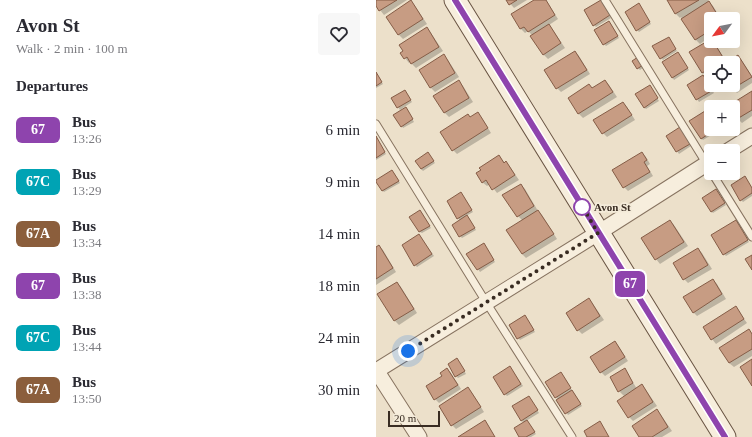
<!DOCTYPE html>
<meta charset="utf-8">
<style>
:root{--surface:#fff;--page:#f7f7f7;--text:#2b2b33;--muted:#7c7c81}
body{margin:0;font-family:"Times New Roman",serif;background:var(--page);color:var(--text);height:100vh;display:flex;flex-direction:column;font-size:15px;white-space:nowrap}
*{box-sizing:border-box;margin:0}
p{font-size:13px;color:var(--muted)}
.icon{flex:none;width:22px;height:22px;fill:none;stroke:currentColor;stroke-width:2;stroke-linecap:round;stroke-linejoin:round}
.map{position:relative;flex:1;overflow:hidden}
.sheet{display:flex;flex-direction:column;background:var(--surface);width:376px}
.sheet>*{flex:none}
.badge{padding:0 8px;border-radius:6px;font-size:14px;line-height:26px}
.needle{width:26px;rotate:238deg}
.tools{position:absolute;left:328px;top:12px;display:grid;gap:8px}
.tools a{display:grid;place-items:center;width:36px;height:36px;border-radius:4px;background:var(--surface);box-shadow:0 4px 16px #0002;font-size:20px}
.scale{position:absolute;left:12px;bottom:10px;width:52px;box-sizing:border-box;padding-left:4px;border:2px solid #392c22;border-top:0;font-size:11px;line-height:14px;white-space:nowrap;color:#392c22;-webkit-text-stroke:3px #f4ebd9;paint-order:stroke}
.you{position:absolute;width:20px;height:20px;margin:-10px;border:3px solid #fff;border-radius:50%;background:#1a73e8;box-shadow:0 0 0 6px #1a73e833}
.map>.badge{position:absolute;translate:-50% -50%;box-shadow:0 0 0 2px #fff}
h2{padding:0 16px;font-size:15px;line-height:36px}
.round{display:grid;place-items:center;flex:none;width:42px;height:42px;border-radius:4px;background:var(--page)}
.headline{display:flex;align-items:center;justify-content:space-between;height:68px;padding:0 16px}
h1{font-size:19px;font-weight:700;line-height:30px}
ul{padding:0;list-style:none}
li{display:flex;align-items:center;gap:12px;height:52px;padding:0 16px}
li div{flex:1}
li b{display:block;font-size:15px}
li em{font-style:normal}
li .badge{min-width:44px;font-weight:700;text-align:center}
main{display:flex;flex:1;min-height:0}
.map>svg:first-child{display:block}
.shadow{fill:#0003}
.building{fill:#c79c83;stroke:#855d47}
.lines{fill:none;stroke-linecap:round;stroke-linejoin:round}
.lane-casing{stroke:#877360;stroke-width:9}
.street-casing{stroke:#877360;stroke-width:17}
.secondary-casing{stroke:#695443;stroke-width:23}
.lane{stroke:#f7eedd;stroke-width:7}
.street{stroke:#f7eedd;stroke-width:15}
.secondary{stroke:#f7eedd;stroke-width:21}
.line-casing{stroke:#fff;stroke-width:9}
.line{stroke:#8e44ad;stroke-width:6}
.walk{stroke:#392c22;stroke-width:4;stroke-dasharray:0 7.2}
.stop-dot{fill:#fff;stroke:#8e44ad;stroke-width:2}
.labels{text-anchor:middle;stroke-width:3.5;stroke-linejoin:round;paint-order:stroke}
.stop-label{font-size:11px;font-weight:bold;fill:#392c22;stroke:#f4ebd9;text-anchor:start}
</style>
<main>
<section class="sheet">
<div class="headline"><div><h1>Avon St</h1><p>Walk · 2 min · 100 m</p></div><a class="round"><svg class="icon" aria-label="heart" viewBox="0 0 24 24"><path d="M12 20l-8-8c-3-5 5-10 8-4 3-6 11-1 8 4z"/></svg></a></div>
<h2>Departures</h2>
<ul>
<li><span class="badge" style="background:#8e44ad;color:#fff">67</span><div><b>Bus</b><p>13:26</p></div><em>6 min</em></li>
<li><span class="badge" style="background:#00a3b4;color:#fff">67C</span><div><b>Bus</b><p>13:29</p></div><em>9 min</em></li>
<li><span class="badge" style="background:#8b5e3c;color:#fff">67A</span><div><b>Bus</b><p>13:34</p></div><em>14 min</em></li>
<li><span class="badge" style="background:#8e44ad;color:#fff">67</span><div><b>Bus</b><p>13:38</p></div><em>18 min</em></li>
<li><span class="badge" style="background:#00a3b4;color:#fff">67C</span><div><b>Bus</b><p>13:44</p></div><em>24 min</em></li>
<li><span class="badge" style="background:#8b5e3c;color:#fff">67A</span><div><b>Bus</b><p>13:50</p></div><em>30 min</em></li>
</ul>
</section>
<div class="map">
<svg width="376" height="437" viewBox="0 0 376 437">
<rect width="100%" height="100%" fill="#ece0ca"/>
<path class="shadow" d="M0 0H31L8 15 0 5Z
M131 0H151L138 8Z
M159 0H170L182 19 173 25 177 30 189 48 172 59 168 55 156 37 157 36 152 31 149 33 145 29 136 14Z
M292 0H333L332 1 337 6 345 19H335V36L324 44 320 40 305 17 304 18 300 14Z
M35 2 39 6 51 24 27 39 23 35 11 17Z
M226 3 235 18 220 27 218 25Z
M264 6 275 24 263 32 261 30Z
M235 24 243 38 230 46 228 44Z
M51 28 55 33 67 51 40 68 34 62 33 63 29 58Z
M294 40 301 51 287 60 285 58Z
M335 41 339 44 351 63H335V74L331 77 327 73Z
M199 52 203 56 214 74 185 92 181 88Z
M304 55 313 70 298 80 287 62Z
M67 56 72 60 83 77 59 92 55 88 44 70Z
M362 57 366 61 376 76V83L361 93 354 85H357V63H352Z
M262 58 268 67 264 70 262 68Z
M0 73 7 84 0 88Z
M329 78 338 93 323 102 312 85Z
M83 81 87 86 97 102 73 117 69 113 59 96Z
M229 81 233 85 241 97 207 118 203 114 193 98 217 89Z
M275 88 283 101 270 109 268 107Z
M376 92V116L366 123 361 118 357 111V107H354Z
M30 93 36 102 24 110 17 99Z
M247 103 251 107 259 120 231 137 227 133 219 120Z
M31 110 38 122 27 128 26 126Z
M102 114 106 118 115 133 81 154 77 150 94 118Z
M335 121V129H340L342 131 327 140 325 138Z
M305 131 315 146 303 154 291 136Z
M0 137 10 154 0 160Z
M266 153 270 157 274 164 271 166 277 176 252 191 248 187Z
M54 156 59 163 47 171 45 169Z
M123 156 129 163H130L134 167 143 180 121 193 114 184 111 186 106 182Z
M18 173 24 183 8 192 6 190Z
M145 185 149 189 162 211 166 215 181 239 150 258 146 254 147 221 142 216Z
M376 189V196L367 202 365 200Z
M85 193 97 212 90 216 93 218 100 230 86 238 84 236V221L82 218Z
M342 193 350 205 337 213 335 211Z
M46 213 55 228 46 233 44 232Z
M294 221 298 225 312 246 284 264 280 259Z
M361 223 373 242 350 256 348 254Z
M43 235 58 256 41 267 39 265Z
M108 244 119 262 104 272 92 254Z
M3 246 7 250 20 272 0 285V248Z
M322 249 326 253 336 269 312 283 308 279Z
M337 280 341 284 350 299 321 316 317 312Z
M21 283 25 287 41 313 23 325 19 321Z
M213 299 217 304 228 320 206 334 202 330Z
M359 307 363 312 371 323 340 344 336 339Z
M151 319 159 332 144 340 134 326Z
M373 331 376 333V356L358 367 353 363Z
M239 343 243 347 252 361 229 376 225 372Z
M83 362 90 374 82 378 80 376Z
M71 369 75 373 85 389 63 403 59 399 67 376Z
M136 370 147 386 131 396 129 394Z
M248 370 252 374 261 389 266 386 270 390 281 406 257 421 253 417 249 397 243 391Z
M187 376 206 406 192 415 180 397Z
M92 389 96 393 108 412 80 429 76 425Z
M154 399 163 413 150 421 160 434 155 437H144L148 423 146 421Z
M281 411 285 415 296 431 286 437H264Z"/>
<path class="building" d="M0 0H21L3 11 0 6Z
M35 0 47 19 22 35 10 17Z
M130 0H141L133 5Z
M158 0H170L179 15 152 32 148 27 144 29 135 14Z
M225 0 234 15 217 26 208 10Z
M291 0H323L299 14Z
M333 1 344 19H335V30L319 40 305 19Z
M263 3 274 22 260 31 249 12Z
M233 21 242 36 227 45 218 30Z
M173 24 185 43 167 55 154 36Z
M51 27 63 47 35 64 31 57 28 59 24 53 27 51 23 45Z
M293 37 300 49 284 59 276 46Z
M335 39V41H337L348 59 342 63H335V68L326 73 313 52Z
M199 51 211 70 180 89 168 70Z
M302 52 312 68 296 78 286 62Z
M68 54 79 73 54 88 43 70Z
M362 55 376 77 356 89 353 85H357V63H350Z
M262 57 267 65 261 69 256 61Z
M0 72 6 82 0 86Z
M327 75 337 90 320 100 311 85Z
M83 80 93 98 68 113 57 96Z
M229 80 237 92 202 114 192 98 213 84 216 88Z
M274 85 282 98 268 108 259 94Z
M29 90 35 100 21 108 15 98Z
M376 91V110L361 119 357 113V107H353L352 106Z
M247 102 256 115 226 134 217 120Z
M30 107 37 119 25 127 17 115Z
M329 111 335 120V129H340L325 139 313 121Z
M102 112 112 128 76 151 64 132 92 114 94 117Z
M304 127 314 144 300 152 290 136Z
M0 136 9 152 0 158Z
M52 152 58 161 45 169 39 161Z
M266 152 271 160 268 162 274 172 247 188 236 170Z
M123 155 128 163 130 161 139 175 116 190 110 180 106 183 100 173 105 170 103 168Z
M16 170 23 181 6 191 0 182V180Z
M369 176 376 188V193L364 201 355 185Z
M145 184 158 206 141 217 126 195Z
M340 189 349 203 335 212 326 198Z
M85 192 96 210 81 219 71 201Z
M44 210 54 226 43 232 33 217Z
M162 210 178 234 146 254 130 230Z
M91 215 99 228 83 237 76 225Z
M294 220 308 242 279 260 265 238Z
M360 220 372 240 347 255 335 235Z
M43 234 56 254 38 266 26 245Z
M108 243 118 260 101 270 90 254Z
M3 245 17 268 0 279V247Z
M322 248 332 265 307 280 297 263Z
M376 255V270L369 259Z
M337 279 346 294 317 313 307 297Z
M21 282 38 309 18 321 1 294Z
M213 298 224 316 201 331 190 313Z
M360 306 368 319 335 340 327 327Z
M149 315 158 330 141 339 133 325Z
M373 329 376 334V349L353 363 343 348Z
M239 341 249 357 224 373 214 357Z
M81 358 89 371 79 377 72 364Z
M376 359V386L364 367Z
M134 366 145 384 128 395 117 377Z
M71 368 82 385 58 400 50 386 66 376 64 373Z
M249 368 257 383 242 392 234 377Z
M185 372 195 388 179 398 169 382Z
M266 384 277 402 252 418 241 401Z
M92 387 105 407 75 426 63 406Z
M196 390 205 404 189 414 180 400Z
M153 396 162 410 145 421 136 406Z
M281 409 292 427 276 437H263L256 426Z
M109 420 119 437H82Z
M151 420 159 432 150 437H143L138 428Z
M224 421 233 437H211L208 431Z"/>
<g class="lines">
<g class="lane-casing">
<path id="lane" d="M229 0 335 171
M0 124 110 302 196 437
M336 173 376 237"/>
</g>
<g class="street-casing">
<path id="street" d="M352 151 376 136
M0 370 43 437
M0 371 222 233 335 161"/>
</g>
<g class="secondary-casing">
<path id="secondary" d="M79 0 349 437"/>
</g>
<use href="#lane" class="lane"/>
<use href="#street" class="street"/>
<use href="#secondary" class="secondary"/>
</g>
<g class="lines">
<g class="line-casing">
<path id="line" d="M79 0 349 437"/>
</g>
<use href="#line" class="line"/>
<path class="walk" d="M32 351 222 233 203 201 206 207"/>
</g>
<circle class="stop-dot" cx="206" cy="207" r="8"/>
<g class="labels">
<g class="stop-label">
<text x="218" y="211">Avon St</text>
</g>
</g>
</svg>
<div class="tools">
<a><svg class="needle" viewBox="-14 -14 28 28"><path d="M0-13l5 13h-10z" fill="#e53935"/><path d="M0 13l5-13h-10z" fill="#7c7c81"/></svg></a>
<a><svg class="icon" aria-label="locate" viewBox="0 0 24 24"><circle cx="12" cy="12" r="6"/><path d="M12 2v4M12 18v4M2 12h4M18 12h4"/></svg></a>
<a>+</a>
<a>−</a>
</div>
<div class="scale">20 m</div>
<div class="you" style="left:32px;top:351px"></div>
<b class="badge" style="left:254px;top:284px;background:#8e44ad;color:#fff">67</b>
</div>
</main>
